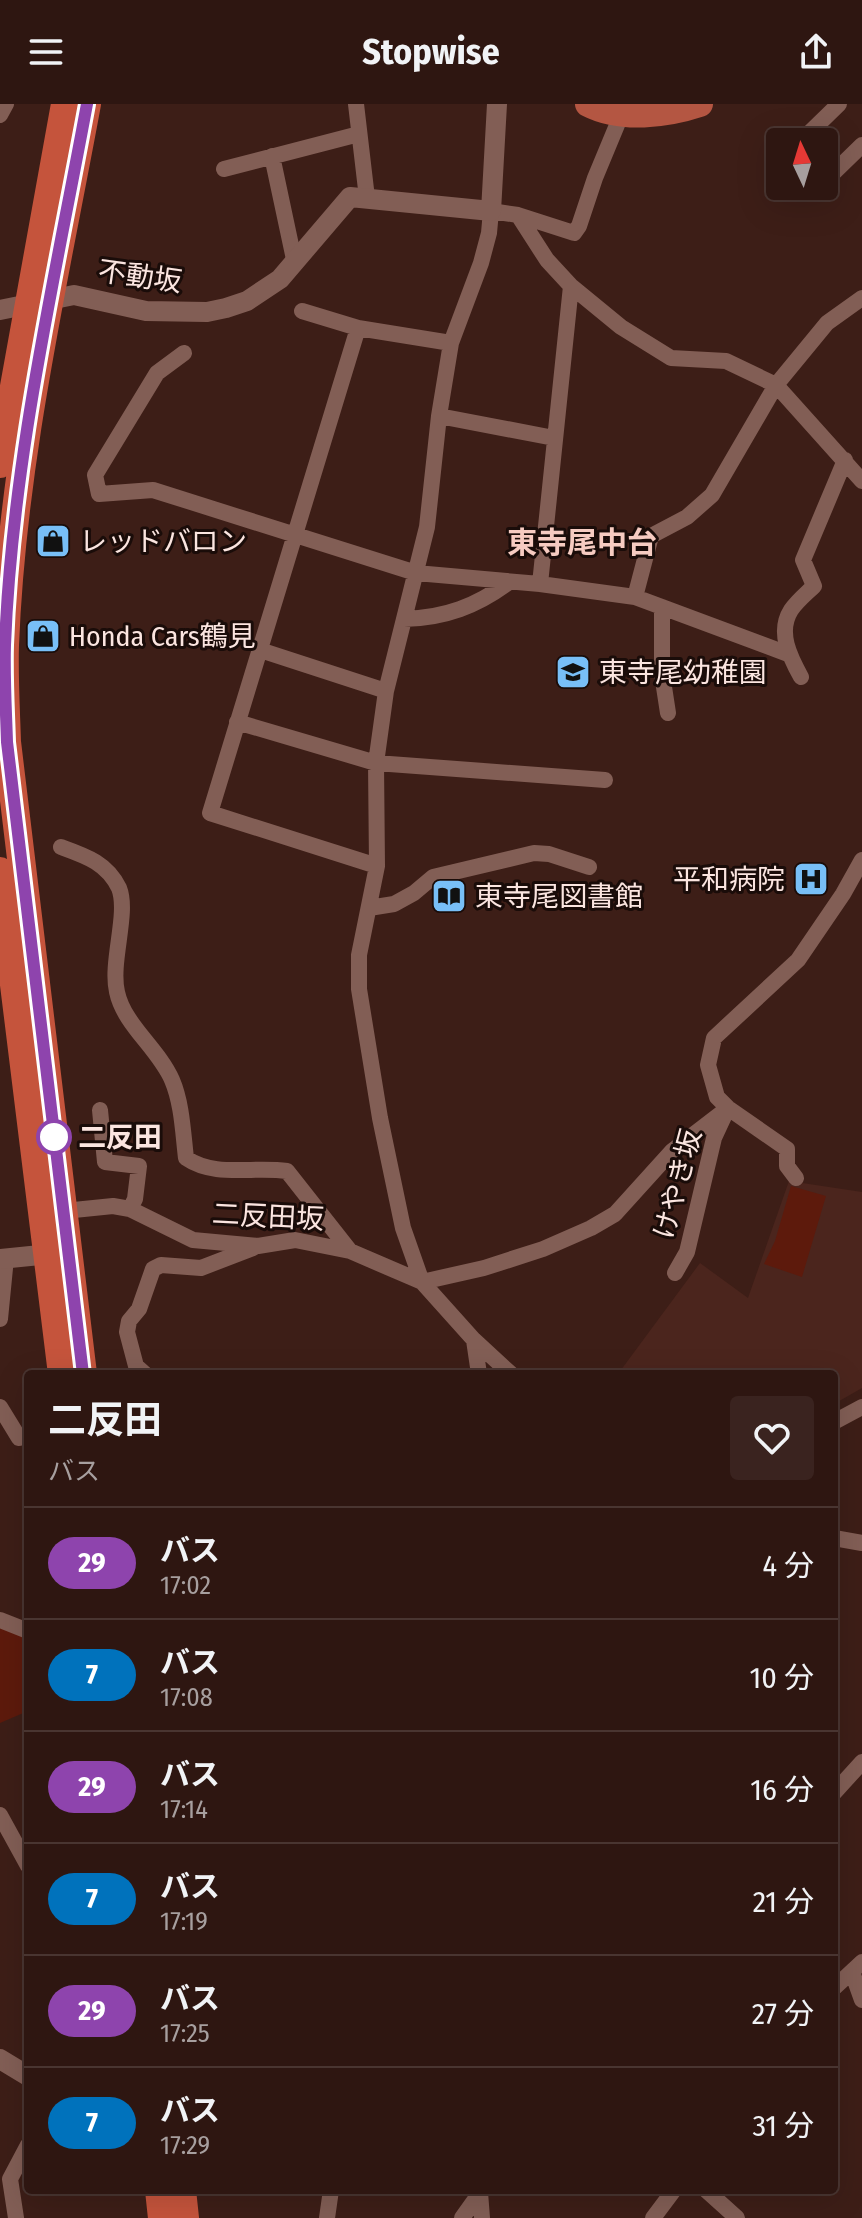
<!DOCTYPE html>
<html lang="ja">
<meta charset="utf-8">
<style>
:root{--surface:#2e1611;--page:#3a231f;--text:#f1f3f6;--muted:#a79f9f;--line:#493531}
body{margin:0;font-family:"Fira Sans Condensed","Noto Sans JP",sans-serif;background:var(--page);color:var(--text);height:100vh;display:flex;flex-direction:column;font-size:30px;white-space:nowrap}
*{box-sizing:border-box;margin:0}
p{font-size:26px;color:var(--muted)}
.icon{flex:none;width:44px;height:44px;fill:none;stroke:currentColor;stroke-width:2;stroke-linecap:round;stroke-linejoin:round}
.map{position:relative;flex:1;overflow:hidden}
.drawer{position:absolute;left:24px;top:1266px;width:814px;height:824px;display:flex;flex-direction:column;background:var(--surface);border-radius:8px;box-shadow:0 8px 32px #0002,0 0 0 2px var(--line)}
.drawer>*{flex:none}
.badge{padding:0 16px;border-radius:26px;font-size:28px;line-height:52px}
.needle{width:52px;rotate:356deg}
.tools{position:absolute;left:766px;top:24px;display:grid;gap:16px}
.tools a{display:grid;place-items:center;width:72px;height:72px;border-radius:8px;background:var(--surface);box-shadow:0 8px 32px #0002,0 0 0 2px var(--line);font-size:40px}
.map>.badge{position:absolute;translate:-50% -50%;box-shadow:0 0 0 4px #fff}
.round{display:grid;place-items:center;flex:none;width:84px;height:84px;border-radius:8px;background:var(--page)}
.head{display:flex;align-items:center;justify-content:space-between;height:136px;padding:0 24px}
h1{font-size:38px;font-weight:700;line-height:60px}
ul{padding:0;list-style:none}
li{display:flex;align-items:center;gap:24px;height:112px;padding:0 24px;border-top:2px solid var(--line)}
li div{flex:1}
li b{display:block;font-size:30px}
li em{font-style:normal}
li .badge{min-width:88px;font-weight:700;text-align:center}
header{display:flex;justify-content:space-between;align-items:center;height:104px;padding:0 24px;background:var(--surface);font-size:36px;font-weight:700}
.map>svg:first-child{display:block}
.built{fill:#4b251d}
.green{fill:#5d1a0c}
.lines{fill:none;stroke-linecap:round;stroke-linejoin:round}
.minor{stroke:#825e55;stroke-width:16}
.tertiary{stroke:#825e55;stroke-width:20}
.primary{stroke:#b45642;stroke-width:26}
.trunk{stroke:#c5543c;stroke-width:28}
.line-casing{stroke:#fff;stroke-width:18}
.line{stroke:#8e44ad;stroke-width:12}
.stop-dot{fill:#fff;stroke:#8e44ad;stroke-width:4}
.labels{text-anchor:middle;stroke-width:6;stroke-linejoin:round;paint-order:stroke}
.street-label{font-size:28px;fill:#fbe5e0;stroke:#1a0c09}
.poi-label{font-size:28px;fill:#fbe5e0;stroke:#1a0c09;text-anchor:start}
.stop-label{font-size:28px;font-weight:bold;fill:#fbe5e0;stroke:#1a0c09;text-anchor:start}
.neighbourhood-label{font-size:30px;font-weight:bold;fill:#f6cbc1;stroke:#1a0c09}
</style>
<header><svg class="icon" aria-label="menu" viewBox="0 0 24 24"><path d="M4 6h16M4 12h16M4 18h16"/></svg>Stopwise<svg class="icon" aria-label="share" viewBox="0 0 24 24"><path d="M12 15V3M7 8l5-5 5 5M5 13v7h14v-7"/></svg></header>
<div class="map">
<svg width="862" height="2114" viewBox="0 0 862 2114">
<rect width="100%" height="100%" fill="#3d1e17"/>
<path class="built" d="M789 1077 862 1088V1284L834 1300V1270H618L700 1159 748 1194Z"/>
<path class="green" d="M791 1082 826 1092 802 1173 764 1160 775 1137Z
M0 1521 28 1532V1607L0 1619Z"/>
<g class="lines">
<path class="minor" d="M356 0 367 94
M0 11 6 0
M800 38 839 0
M272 52 295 160
M224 65 359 30
M824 78 862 41
M807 82 814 89 820 82
M518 111 547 156 571 182 621 223 671 254 726 257 776 281 862 377
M302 207 358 224 451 239
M358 224 210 709 377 762
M184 249 157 269 95 371 99 390 153 386 416 469 540 480 635 493 788 550
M439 312 554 334
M540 480 571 182
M635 493 651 432 687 413 712 391 776 281 827 219 862 194
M662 503V570L668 609
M404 515C445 514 477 502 509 478
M260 546 386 587
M801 573C790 553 777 528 791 506 797 497 807 489 814 482L803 456 845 356
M237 618 376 659 605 676
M61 743C86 752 107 759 119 784 129 809 110 858 117 888 124 921 158 944 172 976 182 999 183 1029 186 1054 215 1074 253 1062 287 1067L350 1147
M369 804 394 800 414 789 433 773 534 749 549 750 589 763
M100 1006 105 1058 139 1062 135 1095 130 1105
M796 1074 787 1062V1045L728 1004 717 993 708 961 714 934 798 856 843 790 862 756
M64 1107 113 1102 130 1105 193 1136 258 1142 295 1136 350 1147 422 1178
M675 1169 687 1148 714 1034 727 1006
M422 1178 484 1164 543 1145 591 1124 615 1110 672 1047 728 1004
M0 1215 6 1154
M474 1236 479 1270
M145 1270 136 1262 127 1228 129 1217 139 1205 153 1165 161 1161 201 1164 253 1144
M511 1270 474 1236 422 1178 403 1124 380 1014 359 885V851L377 762 376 659 386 587 427 423 439 312 451 239 481 159 489 129 491 107 518 111 574 129 579 122 595 74 622 9
M0 1303 19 1334
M834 1318 862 1303
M834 1434 862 1439
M0 1516 28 1527
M834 1689 862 1658
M0 1711 28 1762
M852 1868 862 1896
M834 1884 862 1858
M706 2086 737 2114
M480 2088 482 2114
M16 2114 10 2075 28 2041
M327 2114 331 2086
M462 2114 482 2086
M653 2114 674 2086"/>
<path class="tertiary" d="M0 206 74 191 146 207 207 208 226 204 247 197 280 175 350 93 491 107 497 0
M0 1155 60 1149
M0 1955 28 1972"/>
<path class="primary" d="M588 0C621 17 667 11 700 0"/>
<path class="trunk" d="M0 360 65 0
M0 767 62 1270
M83 1270 7 638C6 606 4 573 5 541 12 358 54 179 87 0
M159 2086 162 2114
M182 2086 185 2114"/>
</g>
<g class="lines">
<g class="line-casing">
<path id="line" d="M83 1270 7 638C6 606 4 573 5 541 12 358 54 179 87 0"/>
</g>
<use href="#line" class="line"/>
</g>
<defs>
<g id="shop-square" transform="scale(1.8)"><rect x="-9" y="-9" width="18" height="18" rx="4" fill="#78bff7" stroke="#1a0c09"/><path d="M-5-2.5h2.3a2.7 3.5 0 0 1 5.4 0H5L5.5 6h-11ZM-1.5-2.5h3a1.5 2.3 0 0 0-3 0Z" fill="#111"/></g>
<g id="school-square" transform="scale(1.8)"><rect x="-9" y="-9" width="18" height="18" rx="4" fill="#78bff7" stroke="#1a0c09"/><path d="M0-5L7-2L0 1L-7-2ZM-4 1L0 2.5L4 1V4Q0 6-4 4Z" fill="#111"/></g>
<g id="hospital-square" transform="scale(1.8)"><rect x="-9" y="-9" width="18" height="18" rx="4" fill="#78bff7" stroke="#1a0c09"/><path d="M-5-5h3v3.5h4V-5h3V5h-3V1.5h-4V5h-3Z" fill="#111"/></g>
<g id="library-square" transform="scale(1.8)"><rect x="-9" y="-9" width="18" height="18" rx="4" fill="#78bff7" stroke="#1a0c09"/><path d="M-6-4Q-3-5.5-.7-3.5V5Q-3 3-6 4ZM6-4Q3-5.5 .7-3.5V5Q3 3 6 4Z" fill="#111"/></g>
</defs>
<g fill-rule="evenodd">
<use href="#shop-square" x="53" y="437"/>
<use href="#shop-square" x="43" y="532"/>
<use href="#school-square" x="573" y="568"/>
<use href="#hospital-square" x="811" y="775"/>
<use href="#library-square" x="449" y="792"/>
</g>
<circle class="stop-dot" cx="54" cy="1033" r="16"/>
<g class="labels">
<g class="street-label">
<text transform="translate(140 172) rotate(8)" y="10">不動坂</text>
<text transform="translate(677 1080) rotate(-75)" y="10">けやき坂</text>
<text transform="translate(268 1112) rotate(3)" y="10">二反田坂</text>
</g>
<g class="poi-label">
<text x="79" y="447">レッドバロン</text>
<text x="69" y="542">Honda Cars鶴見</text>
<text x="599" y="578">東寺尾幼稚園</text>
<text x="785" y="785" text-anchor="end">平和病院</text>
<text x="475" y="802">東寺尾図書館</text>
</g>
<g class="stop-label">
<text x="78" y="1043">二反田</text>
</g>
<g class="neighbourhood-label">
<text x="582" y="449">東寺尾中台</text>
</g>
</g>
</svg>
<div class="tools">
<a><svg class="needle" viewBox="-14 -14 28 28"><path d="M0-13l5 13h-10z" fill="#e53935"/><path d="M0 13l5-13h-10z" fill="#a79f9f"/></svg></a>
</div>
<section class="drawer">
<div class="head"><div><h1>二反田</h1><p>バス</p></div><a class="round"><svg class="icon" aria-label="heart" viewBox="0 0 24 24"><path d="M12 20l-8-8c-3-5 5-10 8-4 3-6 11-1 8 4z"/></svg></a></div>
<ul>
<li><span class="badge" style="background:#8e44ad;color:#fff">29</span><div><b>バス</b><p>17:02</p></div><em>4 分</em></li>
<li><span class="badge" style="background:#0072bc;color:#fff">7</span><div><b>バス</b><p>17:08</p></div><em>10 分</em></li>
<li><span class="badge" style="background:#8e44ad;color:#fff">29</span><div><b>バス</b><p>17:14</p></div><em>16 分</em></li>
<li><span class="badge" style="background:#0072bc;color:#fff">7</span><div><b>バス</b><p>17:19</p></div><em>21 分</em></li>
<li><span class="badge" style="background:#8e44ad;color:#fff">29</span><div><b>バス</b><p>17:25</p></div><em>27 分</em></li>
<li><span class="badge" style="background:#0072bc;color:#fff">7</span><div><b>バス</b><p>17:29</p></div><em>31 分</em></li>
</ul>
</section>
</div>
